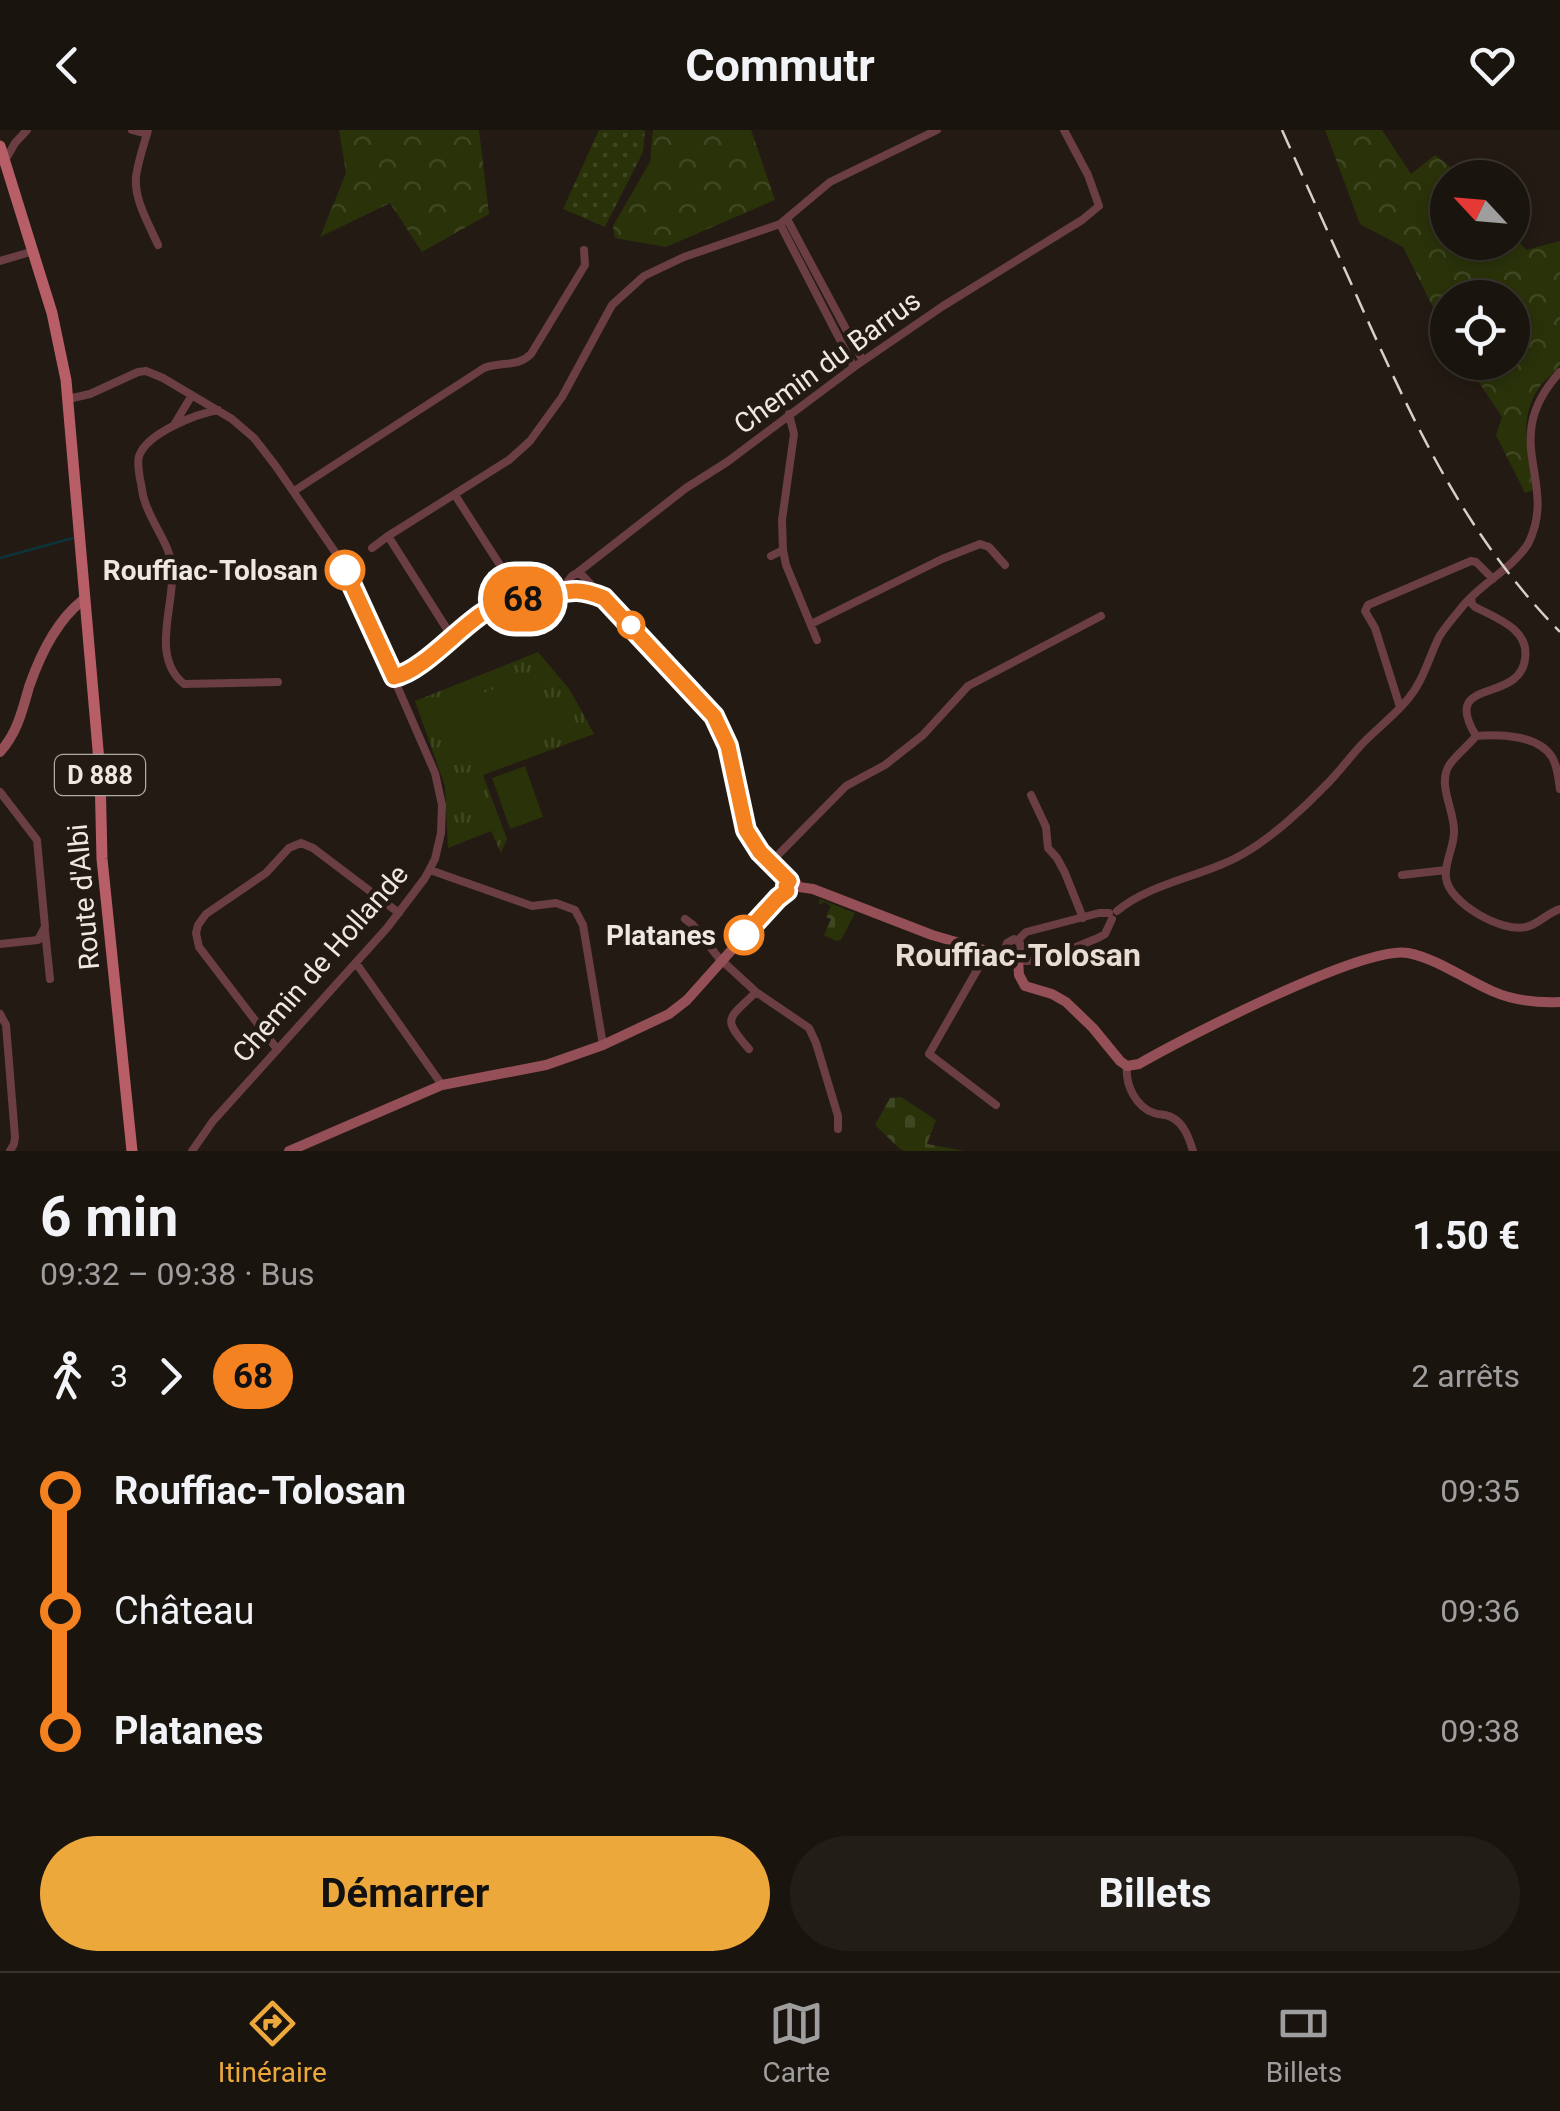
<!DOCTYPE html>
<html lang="fr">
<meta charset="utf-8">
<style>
:root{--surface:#1a140e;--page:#231d17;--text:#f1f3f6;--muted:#9f9e9e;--line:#38332e;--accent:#eda83c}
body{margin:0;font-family:Roboto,sans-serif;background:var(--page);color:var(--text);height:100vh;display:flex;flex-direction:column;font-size:38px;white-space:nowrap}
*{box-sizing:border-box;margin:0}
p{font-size:32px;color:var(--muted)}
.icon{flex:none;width:55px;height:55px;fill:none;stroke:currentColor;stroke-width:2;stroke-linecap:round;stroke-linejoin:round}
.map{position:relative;height:1021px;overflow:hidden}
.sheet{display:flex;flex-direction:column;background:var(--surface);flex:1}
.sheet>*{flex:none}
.badge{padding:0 20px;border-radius:32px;font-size:35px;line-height:65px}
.needle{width:65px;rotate:296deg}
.tools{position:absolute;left:1430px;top:30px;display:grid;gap:20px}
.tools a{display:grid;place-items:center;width:100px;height:100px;border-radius:50%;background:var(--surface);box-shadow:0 5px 15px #0003,0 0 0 2px var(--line);font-size:50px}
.map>.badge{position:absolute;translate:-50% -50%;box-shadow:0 0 0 5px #fff}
.legs{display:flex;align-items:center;gap:15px;height:110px;padding:0 40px;font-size:32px}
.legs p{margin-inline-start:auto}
.head{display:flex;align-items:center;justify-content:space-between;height:170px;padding:0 40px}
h1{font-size:55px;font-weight:700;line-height:75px}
.cta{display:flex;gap:20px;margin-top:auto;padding:20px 40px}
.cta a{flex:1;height:115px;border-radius:60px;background:var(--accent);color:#111;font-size:40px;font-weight:700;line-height:115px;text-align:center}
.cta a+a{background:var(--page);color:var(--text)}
ul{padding:0 40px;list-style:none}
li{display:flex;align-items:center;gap:35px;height:120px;font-size:38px}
li i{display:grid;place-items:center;width:15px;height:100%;margin:0 12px;background:currentColor}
li i::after{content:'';width:25px;height:25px;margin:-12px;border:8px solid;border-radius:50%;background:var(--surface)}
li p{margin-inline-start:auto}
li:first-child i{background:linear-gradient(#0000 50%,currentColor 0)}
li:last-child i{background:linear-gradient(currentColor 50%,#0000 0)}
header{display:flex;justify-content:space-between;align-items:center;height:130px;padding:0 40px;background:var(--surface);font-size:45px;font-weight:700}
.dock{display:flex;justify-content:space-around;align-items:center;height:140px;border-top:2px solid var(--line);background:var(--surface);font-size:28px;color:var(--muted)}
.dock a{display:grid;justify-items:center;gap:5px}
.dock .active{color:var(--accent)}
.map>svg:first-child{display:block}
.grass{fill:url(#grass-dots)}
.forest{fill:url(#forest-crowns)}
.cemetery{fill:url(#cemetery-stones)}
.park{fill:url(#park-tufts)}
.garden{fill:#2a320a}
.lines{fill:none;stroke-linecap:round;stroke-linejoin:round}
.stream{stroke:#0c343b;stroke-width:2.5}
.street{stroke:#6a3e42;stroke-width:8}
.secondary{stroke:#955057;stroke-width:10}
.primary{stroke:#b75e67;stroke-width:11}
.rail{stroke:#d5cec9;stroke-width:2.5;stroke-dasharray:20 10;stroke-linecap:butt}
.line-1-casing{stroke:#fff;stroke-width:22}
.line-1{stroke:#f58220;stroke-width:15}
.stop-1-dot{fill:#fff;stroke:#f58220;stroke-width:5}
.labels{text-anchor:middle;stroke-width:9;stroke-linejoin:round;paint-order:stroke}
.shield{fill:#231a13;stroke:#b1aaa4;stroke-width:2.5}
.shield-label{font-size:25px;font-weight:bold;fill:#eee7e2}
.street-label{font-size:28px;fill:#eee7e2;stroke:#231a13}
.stop-label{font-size:28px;font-weight:bold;fill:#eee7e2;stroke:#231a13;text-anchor:end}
.quarter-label{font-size:32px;font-weight:bold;fill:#e9dcd2;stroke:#231a13}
</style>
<header><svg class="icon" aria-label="back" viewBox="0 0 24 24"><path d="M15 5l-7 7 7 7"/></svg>Commutr<svg class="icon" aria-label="heart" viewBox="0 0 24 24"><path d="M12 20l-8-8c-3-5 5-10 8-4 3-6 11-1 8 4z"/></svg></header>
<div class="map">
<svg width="1560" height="1021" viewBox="0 0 1560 1021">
<defs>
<pattern id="grass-dots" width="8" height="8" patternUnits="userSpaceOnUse" patternTransform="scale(2.5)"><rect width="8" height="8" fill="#2a320a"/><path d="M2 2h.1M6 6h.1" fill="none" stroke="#3f4622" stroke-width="1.8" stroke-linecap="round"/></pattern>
<pattern id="forest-crowns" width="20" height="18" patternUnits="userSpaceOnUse" patternTransform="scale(2.5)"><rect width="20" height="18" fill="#2a320a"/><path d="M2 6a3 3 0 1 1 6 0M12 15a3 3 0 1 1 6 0" fill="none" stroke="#3f4622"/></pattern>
<pattern id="cemetery-stones" width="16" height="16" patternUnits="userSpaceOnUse" patternTransform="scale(2.5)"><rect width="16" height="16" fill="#2a320a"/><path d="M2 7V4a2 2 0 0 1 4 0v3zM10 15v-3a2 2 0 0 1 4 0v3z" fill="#3f4622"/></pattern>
<pattern id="park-tufts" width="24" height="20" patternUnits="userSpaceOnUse" patternTransform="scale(2.5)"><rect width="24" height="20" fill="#2a320a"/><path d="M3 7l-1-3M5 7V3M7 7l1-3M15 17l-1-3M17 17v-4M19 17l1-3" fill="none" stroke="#3f4622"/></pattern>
</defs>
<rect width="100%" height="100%" fill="#231a13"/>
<path class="grass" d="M599 0H645L643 22 605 97 563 79Z"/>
<path class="forest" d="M339 0H479L489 84 422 122 390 73 320 107 346 43Z
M653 0H751L775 70 666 117 615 108 613 96 650 32Z
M1325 0H1382L1411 44 1435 25 1463 47 1448 48V112H1512L1513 105 1526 120 1560 111V236C1553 244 1544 250 1538 259 1518 289 1528 327 1536 359L1525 363 1496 305 1502 287 1466 233 1512 232V168H1448L1447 205 1403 117 1360 94Z"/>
<path class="cemetery" d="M820 769 855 783 841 810 836 811 824 805 831 789 826 787 831 776 825 772 818 775Z
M901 967 936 990 927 1014 965 1021H904L899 1018 875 995 890 968Z"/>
<path class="park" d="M538 522 570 560 594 604 483 645 507 709 501 723 491 701 448 718 445 656 415 571Z"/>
<path class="garden" d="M532 545 555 602 463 637 441 579Z
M525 636 543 687 510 699 492 648Z"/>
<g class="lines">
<path class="stream" d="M0 428 73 408"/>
<path class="street" d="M132 0 147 4
M148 0C144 15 138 31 136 47 134 70 149 94 158 115
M4 29 7 27 15 13 27 0
M787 89 863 231
M780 94 854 237
M0 131 34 121
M68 269 90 264 138 242 146 241 163 248 232 289 254 308 275 335 335 422 350 448 435 643 442 675 441 703 435 729 425 748 387 798 213 991 192 1021
M218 280C196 284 147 303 139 326 137 334 139 341 140 349 142 356 142 365 145 372 152 394 169 413 172 436 176 473 149 526 184 554L278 552
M174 295 192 265
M294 361 484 238C502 231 517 238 531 224L585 135 584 120
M455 365 514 457 519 470
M372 418 388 406
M783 420 782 390 794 304 789 284
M771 426 783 420 786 435 817 510
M577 443 686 358 727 332 854 237 943 176 1082 90 1099 76 1088 45 1064 0
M560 461 572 446 577 443 583 446 714 586 728 616 746 700 761 721 789 751
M1471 468 1472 474 1475 477C1496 488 1530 499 1525 529 1524 537 1520 544 1514 549 1491 567 1447 558 1476 606 1500 604 1538 605 1552 627 1558 637 1558 648 1560 659
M811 494 942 429 980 414 989 417 1005 435
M452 507 388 406 509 330 530 311 562 267 612 175 644 146 684 127 780 94 830 52 937 0
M394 547C423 542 458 498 485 482 505 469 547 463 571 460H580L600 466
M1400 577 1375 498 1365 481 1368 475 1471 431 1476 432 1493 449
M1476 606C1468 616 1457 624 1450 634 1436 654 1455 680 1454 702 1454 718 1444 732 1446 748 1449 773 1502 803 1526 797 1539 794 1547 783 1560 779
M0 662 37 710 45 797 38 810 0 814
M1031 665 1046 697 1048 718 1057 728 1065 743 1083 788
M771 732 846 656 885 635 923 605 968 556 1101 486
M430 740 532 776 556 773 575 780 583 795 603 915
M1402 745 1446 740
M1117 781C1153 751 1209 746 1248 721 1273 706 1304 678 1324 657 1339 643 1350 626 1365 611 1382 594 1405 577 1417 556 1426 541 1431 523 1439 507 1445 497 1454 487 1462 477 1481 453 1511 440 1528 414 1560 351 1497 311 1560 242
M685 789 693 795 718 827 756 862 809 898 816 913 838 986V999
M45 801 50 849
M1017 811 1026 802 1099 783H1109
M983 822 980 835 929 924 996 975
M1002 825 1007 813 1014 809 1020 813 1021 822 1018 830C1039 836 1077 816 1098 808L1105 804 1112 789
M356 833 442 955
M0 884 6 895 15 1007 14 1014 10 1021
M277 919 199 817 196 803 198 795 206 784 266 743 289 718 301 713 313 718 399 783
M749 919C721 887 728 890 756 862
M1127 936C1125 955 1136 977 1154 983 1160 985 1166 984 1171 987 1184 993 1189 1008 1193 1021"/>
<path class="secondary" d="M0 622C17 603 22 582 29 557 40 525 56 491 83 470
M787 761V752L794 750 799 757 813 759 932 805 1018 830 1019 845 1025 856 1052 864 1066 872 1093 898 1120 931 1127 936 1139 934C1184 908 1364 815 1408 823 1438 829 1464 849 1492 861 1514 871 1536 873 1560 872
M289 1021 442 955 546 935 603 915 669 884 687 870 778 768 787 761 791 763"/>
<path class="primary" d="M0 16 52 183 66 250 100 643 102 729 132 1021"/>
<path class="rail" d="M1282 0C1310 63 1339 126 1367 189 1420 306 1469 409 1560 502"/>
</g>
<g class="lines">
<g class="line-1-casing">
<path id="line-1" d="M345 440 394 547C421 542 458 499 483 483 501 471 522 470 543 466 569 461 578 457 604 468L714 586 728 616 746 700 760 722 789 751 786 756 787 761 778 768 744 805"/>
</g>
<use href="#line-1" class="line-1"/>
</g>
<g class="stop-1-dot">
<circle cx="345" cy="440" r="18"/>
<circle cx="631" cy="495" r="12"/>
<circle cx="744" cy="805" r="18"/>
</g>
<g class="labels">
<rect class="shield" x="55" y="625" width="90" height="40" rx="8"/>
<g class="shield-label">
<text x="100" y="654">D 888</text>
</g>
<g class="street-label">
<text transform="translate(827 232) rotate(-36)" y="10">Chemin du Barrus</text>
<text transform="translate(83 767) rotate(-95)" y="10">Route d'Albi</text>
<text transform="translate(320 833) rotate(-49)" y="10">Chemin de Hollande</text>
</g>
<g class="stop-label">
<text x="318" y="450">Rouffiac-Tolosan</text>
<text x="716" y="815">Platanes</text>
</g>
<g class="quarter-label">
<text x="1018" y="836">Rouffiac-Tolosan</text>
</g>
</g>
</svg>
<div class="tools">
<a><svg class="needle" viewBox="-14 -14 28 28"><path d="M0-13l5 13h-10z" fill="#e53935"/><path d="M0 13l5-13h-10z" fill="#9f9e9e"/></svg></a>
<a><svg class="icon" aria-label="locate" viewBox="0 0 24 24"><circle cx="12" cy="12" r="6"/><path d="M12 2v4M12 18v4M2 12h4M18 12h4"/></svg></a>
</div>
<b class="badge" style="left:523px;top:469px;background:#f58220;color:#111">68</b>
</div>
<section class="sheet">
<div class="head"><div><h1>6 min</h1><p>09:32 – 09:38 · Bus</p></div><b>1.50 €</b></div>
<div class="legs"><svg class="icon" aria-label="walk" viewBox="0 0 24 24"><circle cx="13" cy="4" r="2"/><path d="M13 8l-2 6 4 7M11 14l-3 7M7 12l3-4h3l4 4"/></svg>3<svg class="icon" aria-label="forward" viewBox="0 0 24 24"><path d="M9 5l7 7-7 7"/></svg><b class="badge" style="background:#f58220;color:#111">68</b><p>2 arrêts</p></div>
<ul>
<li><i style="color:#f58220"></i><b>Rouffiac-Tolosan</b><p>09:35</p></li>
<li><i style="color:#f58220"></i><span>Château</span><p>09:36</p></li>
<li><i style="color:#f58220"></i><b>Platanes</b><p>09:38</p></li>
</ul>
<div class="cta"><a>Démarrer</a><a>Billets</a></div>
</section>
<nav class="dock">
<a class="active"><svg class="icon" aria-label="directions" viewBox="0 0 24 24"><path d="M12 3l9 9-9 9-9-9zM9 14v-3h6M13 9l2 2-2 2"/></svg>Itinéraire</a>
<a><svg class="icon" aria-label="map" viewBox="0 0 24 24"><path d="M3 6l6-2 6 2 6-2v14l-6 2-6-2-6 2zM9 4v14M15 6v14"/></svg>Carte</a>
<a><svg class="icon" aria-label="tickets" viewBox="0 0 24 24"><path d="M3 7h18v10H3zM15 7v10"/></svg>Billets</a>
</nav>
